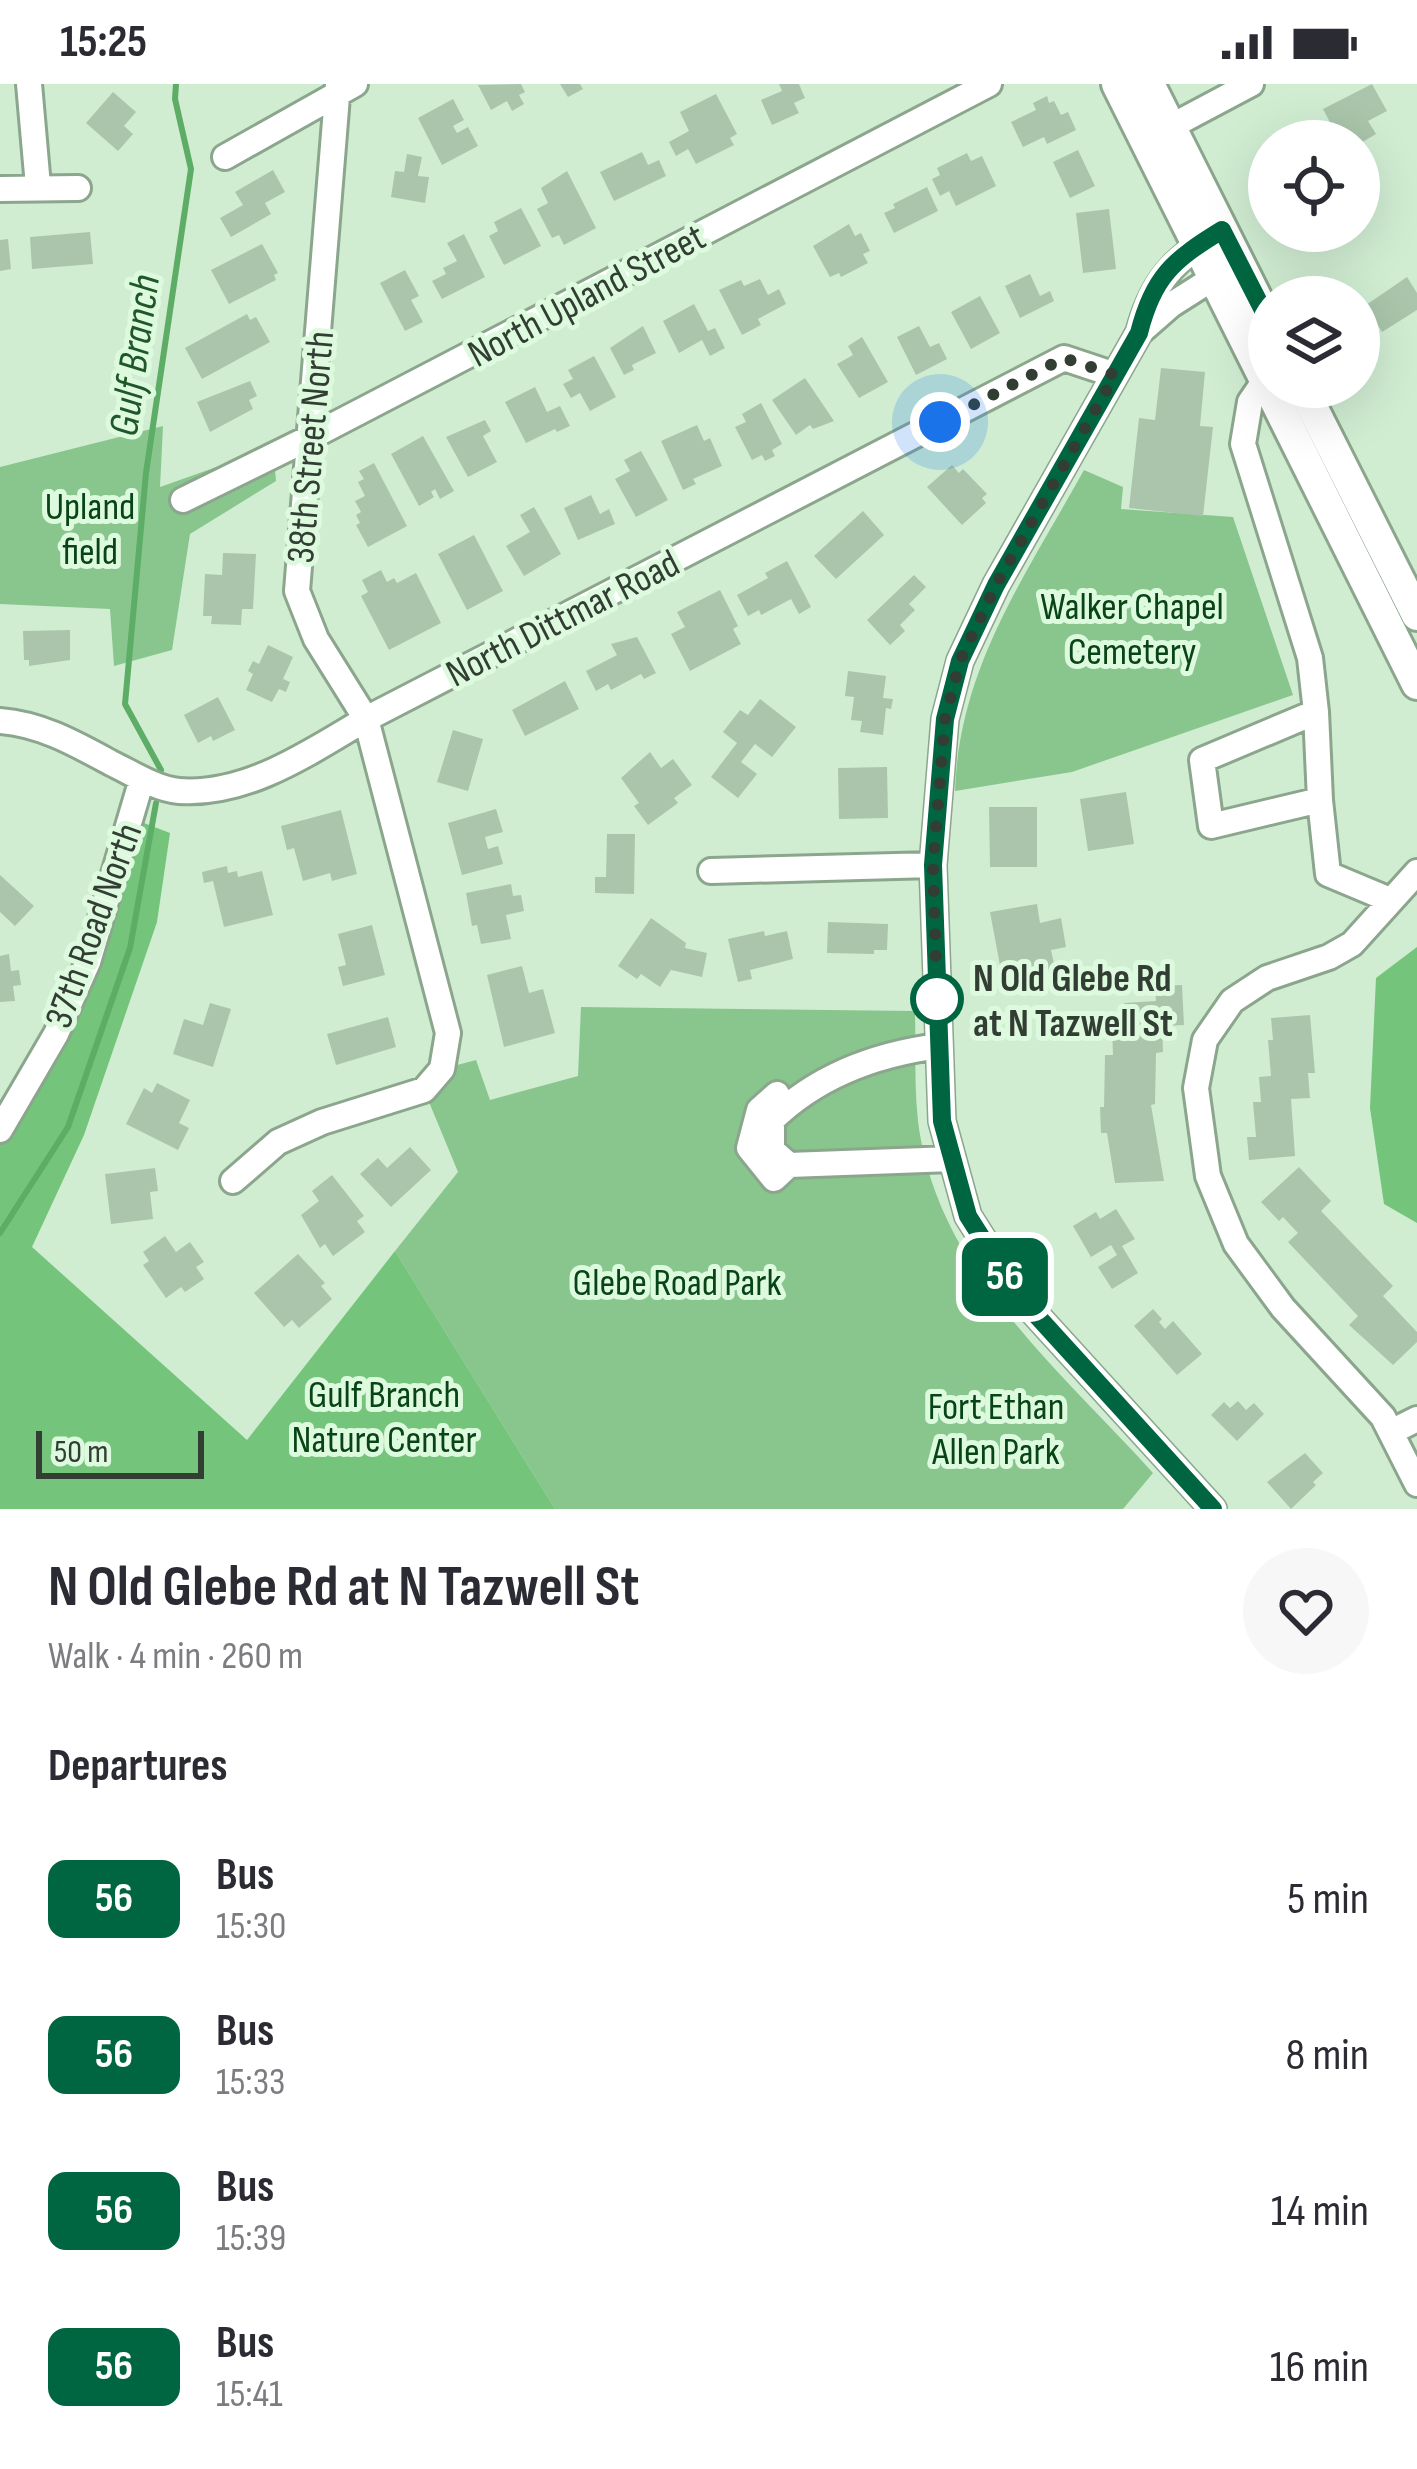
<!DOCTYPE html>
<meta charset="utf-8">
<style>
:root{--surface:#fff;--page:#f7f7f7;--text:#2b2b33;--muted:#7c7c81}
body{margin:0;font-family:"Sofia Sans Condensed",sans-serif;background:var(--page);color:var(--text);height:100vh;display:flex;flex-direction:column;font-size:45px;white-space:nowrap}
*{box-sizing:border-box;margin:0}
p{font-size:39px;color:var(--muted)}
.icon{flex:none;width:66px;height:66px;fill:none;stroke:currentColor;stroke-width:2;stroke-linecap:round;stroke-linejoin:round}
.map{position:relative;height:1425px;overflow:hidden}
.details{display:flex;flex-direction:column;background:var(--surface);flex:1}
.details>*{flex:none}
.badge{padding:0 24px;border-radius:18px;font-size:42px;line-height:78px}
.buttons{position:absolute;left:1248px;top:36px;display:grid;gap:24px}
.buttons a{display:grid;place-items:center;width:132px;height:132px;border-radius:50%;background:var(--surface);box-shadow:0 12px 48px #0002;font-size:60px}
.scale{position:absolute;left:36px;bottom:30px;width:168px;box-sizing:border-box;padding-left:12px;border:6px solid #323d33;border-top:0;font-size:33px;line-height:42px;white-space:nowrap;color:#323d33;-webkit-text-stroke:9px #ddfadf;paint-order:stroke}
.you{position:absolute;width:60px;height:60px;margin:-30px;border:9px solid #fff;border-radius:50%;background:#1a73e8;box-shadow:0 0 0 18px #1a73e833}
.map>.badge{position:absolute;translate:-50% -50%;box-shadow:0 0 0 6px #fff}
h2{padding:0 48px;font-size:45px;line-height:108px}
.round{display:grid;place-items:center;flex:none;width:126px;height:126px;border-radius:63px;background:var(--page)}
.summary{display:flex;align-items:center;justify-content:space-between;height:204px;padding:0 48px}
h1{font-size:57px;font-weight:700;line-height:90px}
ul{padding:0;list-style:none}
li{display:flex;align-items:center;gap:36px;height:156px;padding:0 48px}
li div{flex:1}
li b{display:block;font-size:45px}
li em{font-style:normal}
li .badge{min-width:132px;font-weight:700;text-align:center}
.status{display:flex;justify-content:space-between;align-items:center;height:84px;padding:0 60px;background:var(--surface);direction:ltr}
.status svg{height:33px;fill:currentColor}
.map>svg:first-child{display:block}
.green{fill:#89c68d}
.forest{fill:#74c47b}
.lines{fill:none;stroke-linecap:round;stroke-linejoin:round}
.stream{stroke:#5ead66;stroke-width:6}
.building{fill:#aac5ab}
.minor-casing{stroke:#8ba68c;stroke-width:30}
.major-casing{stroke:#8ba68c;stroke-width:36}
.minor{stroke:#fff;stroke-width:24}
.major{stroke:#fff;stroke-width:30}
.line-casing{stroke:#fff;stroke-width:27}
.line{stroke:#006641;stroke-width:18}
.walk{stroke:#323d33;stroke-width:12;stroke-dasharray:0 21.6}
.stop-dot{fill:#fff;stroke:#006641;stroke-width:6}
.labels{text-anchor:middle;stroke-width:10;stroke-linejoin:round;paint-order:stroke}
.street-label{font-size:39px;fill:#323d33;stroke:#ddfadf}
.park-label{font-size:39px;fill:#084415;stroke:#ddfadf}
.stop-label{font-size:39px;font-weight:bold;fill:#323d33;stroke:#ddfadf;text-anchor:start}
.water-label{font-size:42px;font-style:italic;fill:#205728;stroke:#ddfadf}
</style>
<div class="status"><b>15:25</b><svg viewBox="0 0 49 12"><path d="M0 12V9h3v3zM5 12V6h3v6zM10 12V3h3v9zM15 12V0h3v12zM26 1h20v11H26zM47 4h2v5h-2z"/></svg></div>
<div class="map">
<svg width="1417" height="1425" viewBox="0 0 1417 1425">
<rect width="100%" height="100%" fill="#d0edd2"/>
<path class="green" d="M163 342 160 403 273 363 276 397 190 450 172 566 114 582 110 525 0 520V383Z
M1084 386 1123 403 1121 425 1233 433 1293 611 1072 688 955 707C959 583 1026 491 1084 386Z
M581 923 915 927C916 963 914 1001 918 1037 936 1185 1060 1286 1153 1389L1123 1425H555L395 1167 458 1088 424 1006 442 985 476 976 490 1016 578 992Z"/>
<path class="forest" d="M131 734 170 749 157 838 84 1051 32 1163 247 1356 395 1167 555 1425H0V1046L56 950Z
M1417 863V1139L1384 1120 1370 1024 1376 894Z"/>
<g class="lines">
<path class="stream" d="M161 686 125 620 146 389 191 85 175 15 176 0
M0 1149 68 1043 130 864 156 719"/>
</g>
<path class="building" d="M521 0 525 8 519 11 524 20 512 27 507 17 491 26 478 1Z
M560 0H580L583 5 568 13Z
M779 0H799L805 14 794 19 799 29 772 41 761 16 782 7Z
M1372 0 1387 27 1368 37 1376 50 1359 60 1340 57 1323 25Z
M113 8 136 28 124 42 133 50 118 67 86 39Z
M716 10 737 50 730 54 734 61 696 80 688 65 676 72 669 58 689 47 680 28Z
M1047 12 1049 19 1054 17 1061 31 1068 28 1076 46 1047 60 1044 53 1023 63 1011 38 1036 26 1033 19Z
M453 15 464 36 453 42 457 49 468 43 478 62 442 81 418 34Z
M1301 49 1302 57H1270V52Z
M1078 66 1095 102 1070 114 1053 78Z
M642 68 648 81 659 76 666 92 614 117 600 88Z
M967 69 971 77 982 72 996 102 956 122 949 107 940 112 932 95 940 91 937 84Z
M407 70 422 73 418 92 429 93 425 119 391 113 395 87 404 88Z
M273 86 285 108 265 119 271 130 231 153 220 134 243 121 235 108Z
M567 87 596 144 564 161 559 151 552 154 537 125 548 119 541 104Z
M927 103 938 127 894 149 884 129 895 124 893 120Z
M521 124 541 162 504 181 489 152 498 147 494 138Z
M1109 125 1116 185 1083 189 1076 129Z
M849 140 855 152 861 149 870 167 863 170 868 179 841 193 839 189 830 193 813 162Z
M90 148 93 180 32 185 30 153Z
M464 150 485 193 442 215 432 197 446 190 443 184 457 177 447 159Z
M8 155 11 185 0 187V156Z
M262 160 278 189 274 191 276 196 229 220 211 186Z
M405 186 419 212 411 216 423 238 405 247 380 199Z
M1030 190 1040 212 1050 207 1054 217 1020 234 1005 202Z
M1407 193 1417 209V226L1382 248 1366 221Z
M760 195 768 211 779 205 786 220 758 235 761 241 742 251 719 206 741 196 744 202Z
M980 212 1000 249 971 265 951 228Z
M694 220 708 247 715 244 725 264 710 272 702 256 679 269 663 237Z
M247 230 250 236 256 233 270 258 202 295 185 264Z
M643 242 656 269 632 281 634 286 624 291 610 264Z
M919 242 930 263 939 259 947 275 916 291 897 253Z
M862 253 888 298 859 314 837 280 853 271 848 262Z
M594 272 616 313 590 327 580 309 571 314 563 300 573 295 568 286Z
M1161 284 1205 288 1200 342 1213 343 1203 432 1129 424 1139 334 1155 336Z
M805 294 834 337 813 345 810 341 796 351 772 316Z
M250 297 257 312 249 316 253 325 210 348 197 318Z
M535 303 547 328 560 322 570 342 557 348 555 345 526 359 505 318Z
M761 319 782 360 772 366 775 372 765 377 762 371 752 376 735 343 746 338 742 330Z
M485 336 491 347 483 352 497 378 468 393 446 353Z
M697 341 704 357 710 354 722 382 693 395 696 400 683 406 661 357Z
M423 352 454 407 440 415 435 405 431 408 434 413 419 422 391 370Z
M641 367 668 416 636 433 615 395 630 387 624 376Z
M374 379 407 442 368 463 356 441 360 439 356 431 361 428 355 417 365 412 358 398 364 395 359 387Z
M952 381 959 389 963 385 987 410 982 414 986 419 962 441 927 403Z
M591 411 600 430 609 425 615 440 578 456 564 424Z
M534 423 561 470 524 492 506 462 530 448 520 431Z
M863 427 884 451 836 495 814 472Z
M474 451 503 507 467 526 438 470Z
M223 469 256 470 253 525H242L241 541 211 540 212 532H203L205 490 222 491Z
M787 477 811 523 799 530 791 515 761 531 759 526 748 532 737 511 768 494 765 489Z
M381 486 387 498 394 494 397 499 416 489 441 539 389 566 361 512 368 508 362 496Z
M914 491 926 503 909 520 915 526 900 541 905 547 890 561 867 536Z
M720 506 738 542 733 545 741 560 690 587 671 550 685 543 677 528Z
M70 546V576L29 582V576H24L23 547Z
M637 553 656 589 644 595 641 590 611 606 608 600 596 607 586 587 617 571 611 560Z
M268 561 293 573 283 595 290 598 286 608 279 605 272 618 246 606 253 590 248 587 253 577 259 580Z
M848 587 886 592 883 614 893 615 891 625 886 624 883 651 860 648 862 637 851 636 854 613 845 612Z
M565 597 579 625 525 652 512 626Z
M218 613 235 646 213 657 211 652 198 659 184 631Z
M760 615 796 643 772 673 755 660 741 678 757 690 738 714 711 693 737 659 723 648 740 626 748 631Z
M453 646 483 655 468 707 437 698Z
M650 668 661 684 673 675 692 701 674 714 678 719 648 741 634 722 639 719 621 694Z
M887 683 888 734 839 735 838 684Z
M1126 708 1134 760 1088 767 1080 715Z
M989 723H1037V783H990Z
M496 725 503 748 485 753 488 765 498 762 503 780 462 791 448 739Z
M341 726 357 790 332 797 330 789 303 797 294 764 287 766 281 742Z
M607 750H635L634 810 595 809V793H606Z
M227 782 228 789 237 787 238 793 262 787 273 831 224 843 213 797 204 799 202 788Z
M0 791 34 822 15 842 0 828Z
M511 800 513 812 521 811 524 827 506 831 511 855 481 860 477 841 472 842 466 809Z
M1037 820 1040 839 1061 834 1066 863 1051 866 1057 893 1004 903 990 828Z
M651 834 686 859 685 864 707 869 702 893 671 886 660 903 641 890 637 895 618 882Z
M828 838 888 840 887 866H874V870L827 869Z
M372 841 385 891 343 902 338 883 346 881 338 850Z
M764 847 765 852 787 847 793 875 750 886 752 895 738 898 728 855Z
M9 870 11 887 19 886 21 901 13 902 15 917 0 918V872Z
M522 882 529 909 543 905 555 949 504 963 487 891Z
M1182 901 1184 941 1162 942 1163 968 1156 969 1155 1020 1151 1021 1164 1097 1115 1099 1107 1049H1101L1100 1023H1104L1105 971H1113L1112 945 1125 944 1124 919 1156 917 1155 902Z
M210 919 231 925 213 983 173 970 184 935 203 941Z
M1310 931 1315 989H1308L1310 1014 1291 1015 1295 1072 1249 1076 1247 1053H1256L1253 1018H1261L1259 993 1271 992 1268 956H1273L1271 934Z
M388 933 396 963 336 981 327 950Z
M157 999 190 1016 179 1039 189 1044 178 1066 126 1040 144 1004 152 1009Z
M410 1063 431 1086 391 1123 360 1090 378 1074 387 1084Z
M1299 1083 1331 1117 1321 1127 1393 1202 1383 1212 1417 1248V1258L1393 1281 1349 1241 1358 1232 1288 1158 1298 1149 1283 1133 1279 1137 1261 1118Z
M155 1084 158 1107 150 1108 153 1135 111 1140 105 1090Z
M332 1091 364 1132 357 1137 365 1148 333 1172 325 1160 320 1164 301 1131 319 1117 312 1107Z
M1116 1125 1135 1155 1122 1162 1138 1189 1112 1205 1098 1183 1117 1171 1111 1161 1091 1173 1073 1142 1096 1128 1100 1135Z
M165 1152 176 1168 190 1158 204 1178 196 1183 204 1195 185 1208 181 1203 166 1214 143 1181 149 1177 143 1168Z
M298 1170 325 1199 321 1202 332 1215 299 1244 292 1236 284 1243 254 1209Z
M1153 1225 1162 1235 1159 1238 1165 1245 1173 1237 1202 1270 1177 1291 1134 1242Z
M1238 1317 1246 1326 1254 1319 1264 1330 1237 1357 1211 1331 1224 1318 1230 1324Z
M1305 1369 1323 1389 1313 1398 1316 1401 1291 1425 1267 1398Z"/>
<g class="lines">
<g class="minor-casing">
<path id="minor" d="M29 0 38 102
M1170 43 1251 0
M225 73 355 0
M0 105 78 104
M1210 154C1170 178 1151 204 1139 249L996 501 960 577 945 635 933 781 942 1037 968 1132 1018 1211 1213 1425
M1139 249 1171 221 1226 186
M1265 296 1250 318 1243 360 1310 574 1316 628
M183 416 311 353 989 0
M0 637C41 640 76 660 111 679 132 689 156 705 179 707 247 712 310 668 366 635L1064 274 1115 291
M1320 716 1316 628 1202 676 1211 742 1320 716 1328 790 1390 816
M711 787 933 781
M1417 788 1352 860 1329 873 1267 894 1232 917 1205 956 1196 1004 1208 1092 1236 1160 1283 1224 1383 1333 1417 1400
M939 962C877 970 817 992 772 1036V1066L789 1081 952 1075
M777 1010 759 1026 749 1064 774 1095 789 1081
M0 1046 56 950 88 878 142 695
M233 1097 278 1058 322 1038 424 1006 442 985 448 949 366 635 316 555 297 507 338 0
M1393 1347 1417 1335"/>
</g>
<g class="major-casing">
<path id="major" d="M1117 0 1417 600
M1149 0 1269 239
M1302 303 1417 531"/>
</g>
<use href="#minor" class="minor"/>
<use href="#major" class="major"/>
</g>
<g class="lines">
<g class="line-casing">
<path id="line" d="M1213 1425 1018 1211 968 1132 942 1037 933 781 945 635 960 577 996 501 1139 249C1153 193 1173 176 1222 146L1269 238"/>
</g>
<use href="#line" class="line"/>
<path class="walk" d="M937 915 933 781 945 635 960 577 996 501 1115 291 1064 274 940 338"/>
</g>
<circle class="stop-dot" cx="937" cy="915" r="24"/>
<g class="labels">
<g class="street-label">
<text transform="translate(586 210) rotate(-28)" y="14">North Upland Street</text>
<text transform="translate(309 363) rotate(-85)" y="14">38th Street North</text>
<text transform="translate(562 533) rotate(-27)" y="14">North Dittmar Road</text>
<text transform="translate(92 841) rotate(-70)" y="14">37th Road North</text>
</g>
<g class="park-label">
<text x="90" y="435">Upland<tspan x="90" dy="45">field</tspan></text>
<text x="1132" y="535">Walker Chapel<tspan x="1132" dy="45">Cemetery</tspan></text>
<text x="677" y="1211">Glebe Road Park</text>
<text x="384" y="1323">Gulf Branch<tspan x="384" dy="45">Nature Center</tspan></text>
<text x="996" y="1335">Fort Ethan<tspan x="996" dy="45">Allen Park</tspan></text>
</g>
<g class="stop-label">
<text x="973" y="907">N Old Glebe Rd<tspan x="973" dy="45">at N Tazwell St</tspan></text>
</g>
<g class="water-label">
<text transform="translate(133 271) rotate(-82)" y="15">Gulf Branch</text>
</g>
</g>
</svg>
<div class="buttons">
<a><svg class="icon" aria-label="locate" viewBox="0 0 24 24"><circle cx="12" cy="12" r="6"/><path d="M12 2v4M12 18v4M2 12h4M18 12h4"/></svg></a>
<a><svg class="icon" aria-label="layers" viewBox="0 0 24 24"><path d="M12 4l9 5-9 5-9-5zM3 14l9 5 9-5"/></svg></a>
</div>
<div class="scale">50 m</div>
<div class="you" style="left:940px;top:338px"></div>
<b class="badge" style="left:1005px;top:1193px;background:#006641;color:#fff">56</b>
</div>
<section class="details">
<div class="summary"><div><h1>N Old Glebe Rd at N Tazwell St</h1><p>Walk · 4 min · 260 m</p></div><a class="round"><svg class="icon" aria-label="heart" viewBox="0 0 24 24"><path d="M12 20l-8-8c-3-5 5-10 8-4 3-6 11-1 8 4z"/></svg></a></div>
<h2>Departures</h2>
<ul>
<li><span class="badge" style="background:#006641;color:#fff">56</span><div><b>Bus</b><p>15:30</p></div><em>5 min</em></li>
<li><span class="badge" style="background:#006641;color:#fff">56</span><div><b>Bus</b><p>15:33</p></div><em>8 min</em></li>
<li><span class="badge" style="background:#006641;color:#fff">56</span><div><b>Bus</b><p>15:39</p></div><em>14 min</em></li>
<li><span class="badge" style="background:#006641;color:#fff">56</span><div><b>Bus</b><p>15:41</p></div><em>16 min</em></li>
</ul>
</section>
